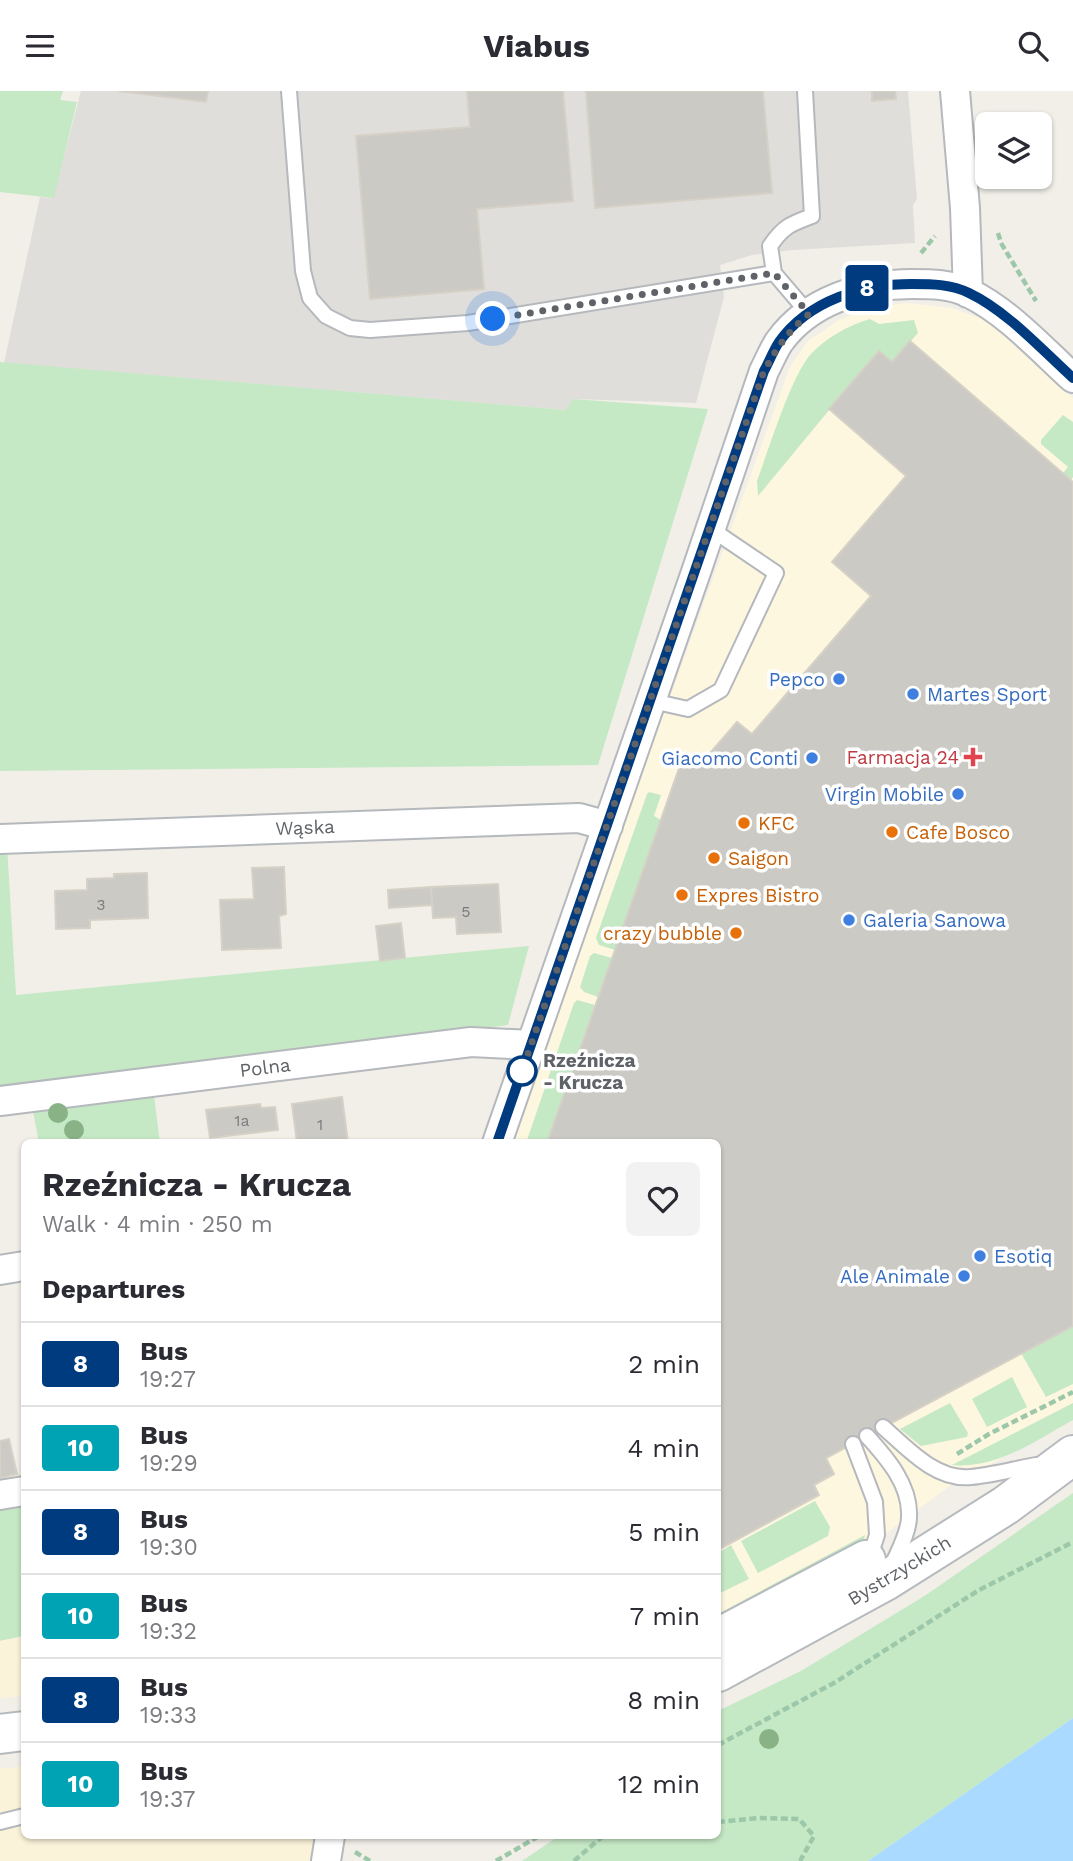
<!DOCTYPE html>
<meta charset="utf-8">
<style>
:root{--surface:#fff;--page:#f2f2f3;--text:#2b2b33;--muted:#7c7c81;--line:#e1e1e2}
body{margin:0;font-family:"Work Sans",sans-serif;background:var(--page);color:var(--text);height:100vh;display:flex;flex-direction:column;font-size:26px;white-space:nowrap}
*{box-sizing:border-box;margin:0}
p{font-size:23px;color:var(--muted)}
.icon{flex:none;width:38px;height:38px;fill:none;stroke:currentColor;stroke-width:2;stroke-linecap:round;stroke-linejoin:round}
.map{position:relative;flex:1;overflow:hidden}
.sheet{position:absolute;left:21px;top:1048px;width:700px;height:700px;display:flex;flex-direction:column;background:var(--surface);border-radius:10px;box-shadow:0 2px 5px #0004}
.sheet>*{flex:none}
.badge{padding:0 14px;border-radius:5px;font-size:24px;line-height:46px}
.buttons{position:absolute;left:975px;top:21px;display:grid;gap:14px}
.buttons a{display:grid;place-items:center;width:77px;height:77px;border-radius:10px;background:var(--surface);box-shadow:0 2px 5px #0004;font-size:35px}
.you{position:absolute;width:35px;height:35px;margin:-18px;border:5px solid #fff;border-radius:50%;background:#1a73e8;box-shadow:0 0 0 10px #1a73e833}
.map>.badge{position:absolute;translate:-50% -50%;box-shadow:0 0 0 4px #fff}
h2{padding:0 21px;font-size:26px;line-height:63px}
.round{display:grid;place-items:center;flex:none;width:74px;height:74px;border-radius:10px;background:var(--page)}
.summary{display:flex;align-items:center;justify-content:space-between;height:119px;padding:0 21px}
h1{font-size:33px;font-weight:700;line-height:52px}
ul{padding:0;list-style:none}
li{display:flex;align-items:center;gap:21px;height:84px;padding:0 21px;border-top:2px solid var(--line)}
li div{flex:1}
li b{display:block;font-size:26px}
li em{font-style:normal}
li .badge{min-width:77px;font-weight:700;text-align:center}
header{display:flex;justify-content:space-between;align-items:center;height:91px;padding:0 21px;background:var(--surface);font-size:32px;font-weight:700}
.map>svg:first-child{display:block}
.commercial{fill:#fef7e0}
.industrial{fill:#e0deda}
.green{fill:#c5e8c5}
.sand{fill:#fbf3d9}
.water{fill:#aadaff}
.building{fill:#cccac5;stroke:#d6d1c6;stroke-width:2}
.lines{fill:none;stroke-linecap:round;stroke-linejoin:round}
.lane-casing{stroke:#b5b8bc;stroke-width:18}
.street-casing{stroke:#b5b8bc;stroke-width:32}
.secondary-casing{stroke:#b6babf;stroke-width:42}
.path{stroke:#9cc7a9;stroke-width:4.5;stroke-dasharray:7 3.5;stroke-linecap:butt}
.lane{stroke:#fff;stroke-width:14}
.street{stroke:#fff;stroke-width:28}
.secondary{stroke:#fff;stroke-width:38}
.tree{fill:#89b387}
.line-casing{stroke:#fff;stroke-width:16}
.line{stroke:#003b80;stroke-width:10}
.walk{stroke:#5f6368;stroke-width:7;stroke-dasharray:0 12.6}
.shop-dot{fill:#3f7fe0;stroke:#fff;stroke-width:2.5}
.health-dot{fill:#e0444e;stroke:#fff;stroke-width:2.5}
.food-dot{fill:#e8710a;stroke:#fff;stroke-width:2.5}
.stop-dot{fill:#fff;stroke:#003b80;stroke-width:3.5}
.labels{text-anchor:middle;stroke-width:7;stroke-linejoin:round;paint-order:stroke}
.number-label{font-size:16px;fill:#7a7d7f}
.shop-label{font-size:19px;fill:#366cbe;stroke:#fff;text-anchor:end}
.health-label{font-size:19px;fill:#be3a42;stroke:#fff;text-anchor:end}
.food-label{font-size:19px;fill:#c56008;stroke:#fff;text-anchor:start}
.street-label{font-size:19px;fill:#5f6368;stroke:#fff}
.stop-label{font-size:19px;font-weight:bold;fill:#5f6368;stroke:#fff;text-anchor:start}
</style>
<header><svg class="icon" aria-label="menu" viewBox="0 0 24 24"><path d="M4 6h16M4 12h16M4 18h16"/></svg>Viabus<svg class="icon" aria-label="search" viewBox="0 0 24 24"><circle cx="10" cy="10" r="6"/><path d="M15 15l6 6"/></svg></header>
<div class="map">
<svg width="1073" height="1770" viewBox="0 0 1073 1770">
<rect width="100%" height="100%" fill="#f1efe8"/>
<path class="commercial" d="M907 212 952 217 985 229 1073 307V1329L951 1394 850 1469 718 1538V1052H513L640 688 790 276 808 250 839 229 873 217Z"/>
<path class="industrial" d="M81 0H908L917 108 913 114 915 152 793 159 752 164 720 174 724 206 696 312 573 308 567 319 4 272 40 106 53 107Z"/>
<path class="green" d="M0 0H63L60 9 77 11 54 107 0 101Z
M870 228 879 233 914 229 918 242 892 271 878 260 758 405 757 390C769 358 790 288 810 264 827 246 847 235 870 228Z
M0 271 566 319 573 308 708 318 598 674 0 680Z
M1063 324 1073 331V386L1071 389 1063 382 1068 376 1041 353V349Z
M649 701 661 704 654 725 661 729 615 859 599 854 596 847 647 703Z
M0 755H7L16 904 529 855 508 934 0 1001Z
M594 862 612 867 598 906 584 901 580 896 590 865Z
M577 909 595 914 547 1052 540 1049 538 1052H526L574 912Z
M154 1005 160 1052H39L33 1020Z
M1073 1235V1293L1046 1306 1021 1262Z
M1012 1286 1027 1316 987 1336 972 1308Z
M950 1312 968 1342 967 1346 921 1355 900 1338Z
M1073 1312V1329C1035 1350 997 1378 952 1374Z
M1073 1402V1627L868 1770H522L559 1745H718V1620L801 1580 926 1504Z
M24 1410V1545L0 1550V1415Z
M815 1410 830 1436 828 1445 758 1482 741 1450Z
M865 1444 863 1453 718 1538V1523Z
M731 1454 749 1488 718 1503V1462Z"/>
<path class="sand" d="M24 1545V1605L0 1607V1550Z
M24 1675V1745H315L313 1770H0V1678Z"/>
<path class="water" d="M1073 1627V1770H868Z"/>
<path class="building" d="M119 0H208L206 11Z
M467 0H563L573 110 477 118 484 198 370 208 356 45 470 36Z
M586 0H763L772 102 595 117Z
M872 0H895L896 8 872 10Z
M910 250 1073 391V1235L826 1367 834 1383 814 1394 819 1404 718 1459V1052H547L683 666 697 677 737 631 752 643 871 505 832 471 906 385 829 318 879 260 892 271Z
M284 776 286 823 279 825 281 857 222 859 220 809 254 808 252 777Z
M147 782 148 827 90 829V837L56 838 55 800 87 799V788L114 787V783Z
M498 793 501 841 457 843 456 826 433 827 431 796Z
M431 796 432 814 389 817 388 799Z
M401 832 405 867 380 870 376 835Z
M342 1006 348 1052H297L292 1013Z
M260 1013 261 1017 275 1016 278 1039 210 1047 206 1019Z
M9 1348 17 1383 0 1387V1350Z"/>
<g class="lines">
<g class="lane-casing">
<path id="lane" d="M289 0 303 180 310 207 326 225 350 237 370 239 468 232 774 182 809 223
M774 182 770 155C783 136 790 133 812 125L805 0
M652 610 688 618 721 599 776 482 711 438
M883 1336C907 1357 936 1390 971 1386 993 1384 1014 1378 1036 1374
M867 1345C886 1366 911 1394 909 1426 909 1442 897 1462 891 1477
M853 1353 875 1411 877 1444 869 1468
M0 1731 24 1725"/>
</g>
<g class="street-casing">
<path id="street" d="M955 0 965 117 968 202
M0 748 579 727 608 735
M0 1010 471 951 531 954
M497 1052 696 481 764 280C769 271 773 260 779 251 809 209 863 193 912 193 931 193 951 193 969 202 1008 221 1041 258 1073 287
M0 1179 24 1175
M0 1404 24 1400
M326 1770 330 1745"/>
</g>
<g class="secondary-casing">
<path id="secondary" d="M718 1547 866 1469
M718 1581 887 1489 1006 1414 1073 1364
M0 1643 24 1640"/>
</g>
<path class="path" d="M998 142 1001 152 1036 210
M921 162 935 145
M957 1363 989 1343 1073 1301
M718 1654 834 1592 979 1499 1073 1451
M718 1731 758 1727 799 1728 814 1745 800 1770
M355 1761 370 1770
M496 1770 539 1745
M574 1770 603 1745"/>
<use href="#lane" class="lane"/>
<use href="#street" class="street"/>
<use href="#secondary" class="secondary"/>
</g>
<g class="tree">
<circle cx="58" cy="1022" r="10"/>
<circle cx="74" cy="1039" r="10"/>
<circle cx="769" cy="1648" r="10"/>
</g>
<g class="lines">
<g class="line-casing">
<path id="line" d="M497 1052 764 280C769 271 773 260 779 251 809 209 863 193 912 193 931 193 951 193 969 202 1007 220 1042 259 1073 287"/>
</g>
<use href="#line" class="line"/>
<path class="walk" d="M493 228 774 182 809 223C788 240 777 257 764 280L522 980"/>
</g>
<g class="shop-dot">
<circle cx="839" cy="588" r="7"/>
<circle cx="913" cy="603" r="7"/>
<circle cx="812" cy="667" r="7"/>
<circle cx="958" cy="703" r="7"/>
<circle cx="849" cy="829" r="7"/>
<circle cx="980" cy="1165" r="7"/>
<circle cx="964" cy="1185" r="7"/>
</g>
<path class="health-dot" d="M969.5 655.5h7v7h7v7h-7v7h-7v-7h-7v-7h7z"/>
<g class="food-dot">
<circle cx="744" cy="732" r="7"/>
<circle cx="892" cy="741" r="7"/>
<circle cx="714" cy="767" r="7"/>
<circle cx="682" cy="804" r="7"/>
<circle cx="736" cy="842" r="7"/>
</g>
<circle class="stop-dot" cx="522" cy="980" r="14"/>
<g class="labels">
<g class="number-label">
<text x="101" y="819">3</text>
<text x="466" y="826">5</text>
<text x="242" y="1035">1a</text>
<text x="320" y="1039">1</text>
</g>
<g class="shop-label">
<text x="825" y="595">Pepco</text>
<text x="927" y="610" text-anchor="start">Martes Sport</text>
<text x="798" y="674">Giacomo Conti</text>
<text x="944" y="710">Virgin Mobile</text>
<text x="863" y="836" text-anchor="start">Galeria Sanowa</text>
<text x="994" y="1172" text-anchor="start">Esotiq</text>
<text x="950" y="1192">Ale Animale</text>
</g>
<g class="health-label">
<text x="959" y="673">Farmacja 24</text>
</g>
<g class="food-label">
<text x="758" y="739">KFC</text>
<text x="906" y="748">Cafe Bosco</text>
<text x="728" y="774">Saigon</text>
<text x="696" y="811">Expres Bistro</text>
<text x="722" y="849" text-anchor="end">crazy bubble</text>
</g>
<g class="street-label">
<text transform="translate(305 736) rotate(-2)" y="7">Wąska</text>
<text transform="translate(265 976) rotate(-7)" y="7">Polna</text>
<text transform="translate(899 1479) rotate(-31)" y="7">Bystrzyckich</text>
</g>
<g class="stop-label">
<text x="543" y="976">Rzeźnicza<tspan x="543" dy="22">- Krucza</tspan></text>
</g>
</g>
</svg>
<div class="buttons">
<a><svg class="icon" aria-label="layers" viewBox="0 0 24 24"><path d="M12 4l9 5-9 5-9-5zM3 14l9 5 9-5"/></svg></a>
</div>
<div class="you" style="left:493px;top:228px"></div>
<b class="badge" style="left:867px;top:197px;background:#003b80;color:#fff">8</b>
<section class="sheet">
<div class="summary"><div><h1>Rzeźnicza - Krucza</h1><p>Walk · 4 min · 250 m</p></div><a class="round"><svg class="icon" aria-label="heart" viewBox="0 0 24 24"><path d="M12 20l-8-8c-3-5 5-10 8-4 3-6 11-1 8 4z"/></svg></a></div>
<h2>Departures</h2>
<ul>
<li><span class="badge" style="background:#003b80;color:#fff">8</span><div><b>Bus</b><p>19:27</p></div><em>2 min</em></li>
<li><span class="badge" style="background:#00a3b4;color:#fff">10</span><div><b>Bus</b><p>19:29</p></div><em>4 min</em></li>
<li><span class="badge" style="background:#003b80;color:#fff">8</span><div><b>Bus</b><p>19:30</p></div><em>5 min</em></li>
<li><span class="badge" style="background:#00a3b4;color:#fff">10</span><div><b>Bus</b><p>19:32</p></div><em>7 min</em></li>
<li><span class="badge" style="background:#003b80;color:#fff">8</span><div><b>Bus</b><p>19:33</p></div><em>8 min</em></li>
<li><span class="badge" style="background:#00a3b4;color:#fff">10</span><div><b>Bus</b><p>19:37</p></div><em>12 min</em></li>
</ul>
</section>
</div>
